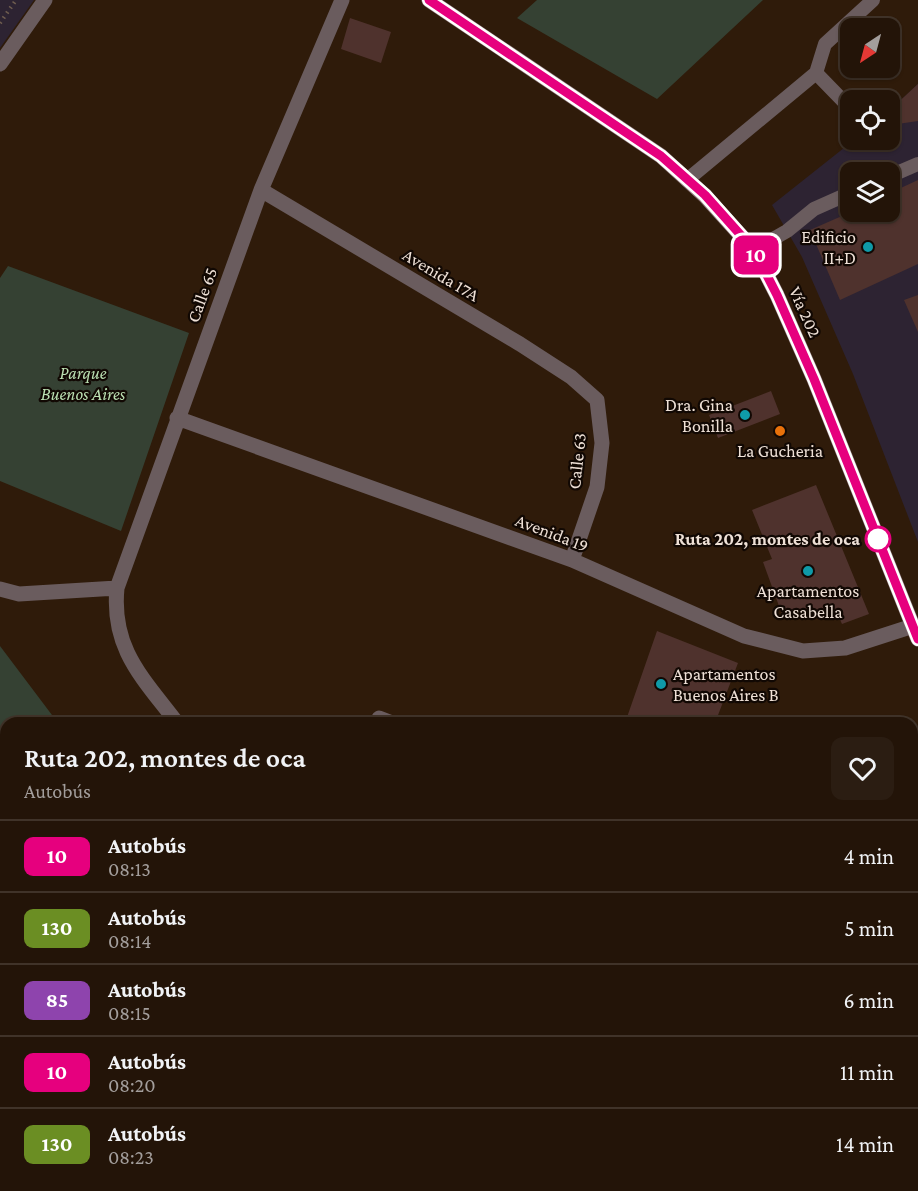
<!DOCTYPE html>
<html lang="es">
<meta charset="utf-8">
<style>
:root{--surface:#231408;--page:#2b1d12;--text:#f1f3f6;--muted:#a39e9c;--line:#403329}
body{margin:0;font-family:"Crimson Pro",serif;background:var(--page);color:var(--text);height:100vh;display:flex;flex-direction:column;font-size:22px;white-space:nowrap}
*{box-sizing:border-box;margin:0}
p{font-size:20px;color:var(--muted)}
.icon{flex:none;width:33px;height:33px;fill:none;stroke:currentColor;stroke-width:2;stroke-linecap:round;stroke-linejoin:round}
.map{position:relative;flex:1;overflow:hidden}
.details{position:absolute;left:0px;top:717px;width:918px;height:474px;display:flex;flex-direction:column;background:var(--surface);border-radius:18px 18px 0 0;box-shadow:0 2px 4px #0004,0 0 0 2px var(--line)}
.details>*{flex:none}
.badge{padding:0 12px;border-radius:9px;font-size:21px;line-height:39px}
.needle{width:39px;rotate:216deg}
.controls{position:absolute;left:840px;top:18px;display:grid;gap:12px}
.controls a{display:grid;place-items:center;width:60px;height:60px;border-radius:12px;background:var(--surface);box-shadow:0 2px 4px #0004,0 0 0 2px var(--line);font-size:30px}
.map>.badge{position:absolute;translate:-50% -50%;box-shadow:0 0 0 3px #fff}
.round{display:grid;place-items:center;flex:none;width:63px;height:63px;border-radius:12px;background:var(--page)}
.headline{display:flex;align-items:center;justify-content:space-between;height:102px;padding:0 24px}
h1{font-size:28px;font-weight:600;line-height:45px}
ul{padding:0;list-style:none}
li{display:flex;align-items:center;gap:18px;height:72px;padding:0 24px;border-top:2px solid var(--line)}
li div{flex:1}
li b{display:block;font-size:22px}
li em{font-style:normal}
li .badge{min-width:66px;font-weight:700;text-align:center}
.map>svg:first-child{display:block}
.education{fill:#2d2332;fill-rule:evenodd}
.green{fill:#354133}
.building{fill:#4f322d}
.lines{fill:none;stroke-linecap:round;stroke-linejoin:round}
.path{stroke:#6f5d4f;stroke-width:4;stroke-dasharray:1.5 4.5;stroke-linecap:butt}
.lane{stroke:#6a5c5e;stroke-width:14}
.street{stroke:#6a5c5e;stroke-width:15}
.secondary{stroke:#947d81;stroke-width:15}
.line-casing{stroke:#fff;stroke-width:14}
.line{stroke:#e6007e;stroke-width:9}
.culture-dot{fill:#0f9aa8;stroke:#110803;stroke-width:2}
.food-dot{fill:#e8710a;stroke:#110803;stroke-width:2}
.stop-dot{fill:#fff;stroke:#e6007e;stroke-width:3}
.labels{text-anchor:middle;stroke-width:4.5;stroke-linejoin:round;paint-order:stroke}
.poi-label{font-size:18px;fill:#eee0d6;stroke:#110803;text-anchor:end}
.street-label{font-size:18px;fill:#eee0d6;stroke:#110803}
.park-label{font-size:18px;font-style:italic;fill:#badfb1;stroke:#110803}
.stop-label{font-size:18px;font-weight:bold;fill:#eee0d6;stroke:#110803;text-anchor:end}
</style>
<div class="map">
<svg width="918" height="1191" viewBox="0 0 918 1191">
<rect width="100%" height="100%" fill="#2f1b0a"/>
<path class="education" d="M0 0H34L0 48Z
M918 84V542L853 374 802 257 772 205 854 140H890V110ZM850 172H890V212H850Z
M0 686 6 723V1172L0 1181Z"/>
<path class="green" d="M537 0H763L657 99 517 18Z
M8 266 189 333 121 531 0 481V278Z
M0 646 58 723H6V809L0 801Z
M0 905 6 909V1185H563L561 1191H0Z"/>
<path class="building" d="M350 18 391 32 381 63 341 49Z
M918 84V121L891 125 890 110Z
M918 180V264L840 300 810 230 851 212H890V193Z
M918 295V332L904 300Z
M771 391 780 414 718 438 709 415Z
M816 485 869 614 842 624 836 611 813 619 783 617 763 562 772 559 752 510Z
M657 631 738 663 715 723H625Z
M0 871 6 875V888L3 893 0 891Z
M918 926V973H917L912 955V928Z"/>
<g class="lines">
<path class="path" d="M0 23 16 0
M0 785 6 793
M0 937 6 928"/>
<path class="lane" d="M816 73 850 108
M890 176 918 164
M687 180 816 73 825 44 873 0
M754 250 787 231 814 209 850 193"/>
<path class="street" d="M0 64 45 0
M261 190 520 344 571 377 597 400 602 443 597 487 572 560
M177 418 572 560 744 636 803 651 845 648 913 626
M0 589 19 594 117 588
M379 718 392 723
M177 723C143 678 111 649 117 588L261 190 342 0
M912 1097H918"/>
<path class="secondary" d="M429 0 661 156 705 196 754 250 777 295 814 379 918 639"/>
</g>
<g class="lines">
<g class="line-casing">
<path id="line" d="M429 0 661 156 705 195 754 250 777 295 814 379 918 639"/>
</g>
<use href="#line" class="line"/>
</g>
<g class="culture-dot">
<circle cx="868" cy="247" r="6"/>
<circle cx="745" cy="415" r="6"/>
<circle cx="808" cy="571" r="6"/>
<circle cx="661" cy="684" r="6"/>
</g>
<circle class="food-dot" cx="780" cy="431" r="6"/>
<circle class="stop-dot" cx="878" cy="539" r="12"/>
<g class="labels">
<g class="poi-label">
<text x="856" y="243">Edificio<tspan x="856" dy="21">II+D</tspan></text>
<text x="733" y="411">Dra. Gina<tspan x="733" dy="21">Bonilla</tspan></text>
<text x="780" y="457" text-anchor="middle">La Gucheria</text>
<text x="808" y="597" text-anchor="middle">Apartamentos<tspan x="808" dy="21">Casabella</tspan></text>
<text x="673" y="680" text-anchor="start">Apartamentos<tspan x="673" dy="21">Buenos Aires B</tspan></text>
</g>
<g class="street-label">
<text transform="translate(441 275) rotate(31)" y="6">Avenida 17A</text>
<text transform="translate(202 295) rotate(-70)" y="6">Calle 65</text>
<text transform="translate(805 312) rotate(66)" y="6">Vía 202</text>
<text transform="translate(577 461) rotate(-84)" y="6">Calle 63</text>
<text transform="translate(552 533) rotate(21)" y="6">Avenida 19</text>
</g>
<g class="park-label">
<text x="83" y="379">Parque<tspan x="83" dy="21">Buenos Aires</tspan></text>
</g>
<g class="stop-label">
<text x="860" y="545">Ruta 202, montes de oca</text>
</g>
</g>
</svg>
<div class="controls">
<a><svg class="needle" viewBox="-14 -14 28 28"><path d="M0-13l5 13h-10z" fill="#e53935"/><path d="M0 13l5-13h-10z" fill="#a39e9c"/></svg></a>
<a><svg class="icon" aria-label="locate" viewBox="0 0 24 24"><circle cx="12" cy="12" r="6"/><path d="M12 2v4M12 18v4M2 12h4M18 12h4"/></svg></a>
<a><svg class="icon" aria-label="layers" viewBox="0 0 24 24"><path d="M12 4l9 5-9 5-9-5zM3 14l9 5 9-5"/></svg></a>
</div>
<b class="badge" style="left:756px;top:255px;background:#e6007e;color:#fff">10</b>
<section class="details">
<div class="headline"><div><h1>Ruta 202, montes de oca</h1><p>Autobús</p></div><a class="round"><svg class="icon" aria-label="heart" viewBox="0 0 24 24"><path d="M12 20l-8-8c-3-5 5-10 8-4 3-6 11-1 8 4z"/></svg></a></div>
<ul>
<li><span class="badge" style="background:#e6007e;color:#fff">10</span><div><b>Autobús</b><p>08:13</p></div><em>4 min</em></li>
<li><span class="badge" style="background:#6b8e23;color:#fff">130</span><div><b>Autobús</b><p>08:14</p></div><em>5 min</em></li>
<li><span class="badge" style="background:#8e44ad;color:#fff">85</span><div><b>Autobús</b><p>08:15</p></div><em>6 min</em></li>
<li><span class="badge" style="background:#e6007e;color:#fff">10</span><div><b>Autobús</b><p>08:20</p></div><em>11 min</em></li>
<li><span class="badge" style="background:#6b8e23;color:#fff">130</span><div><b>Autobús</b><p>08:23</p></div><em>14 min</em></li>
</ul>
</section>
</div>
